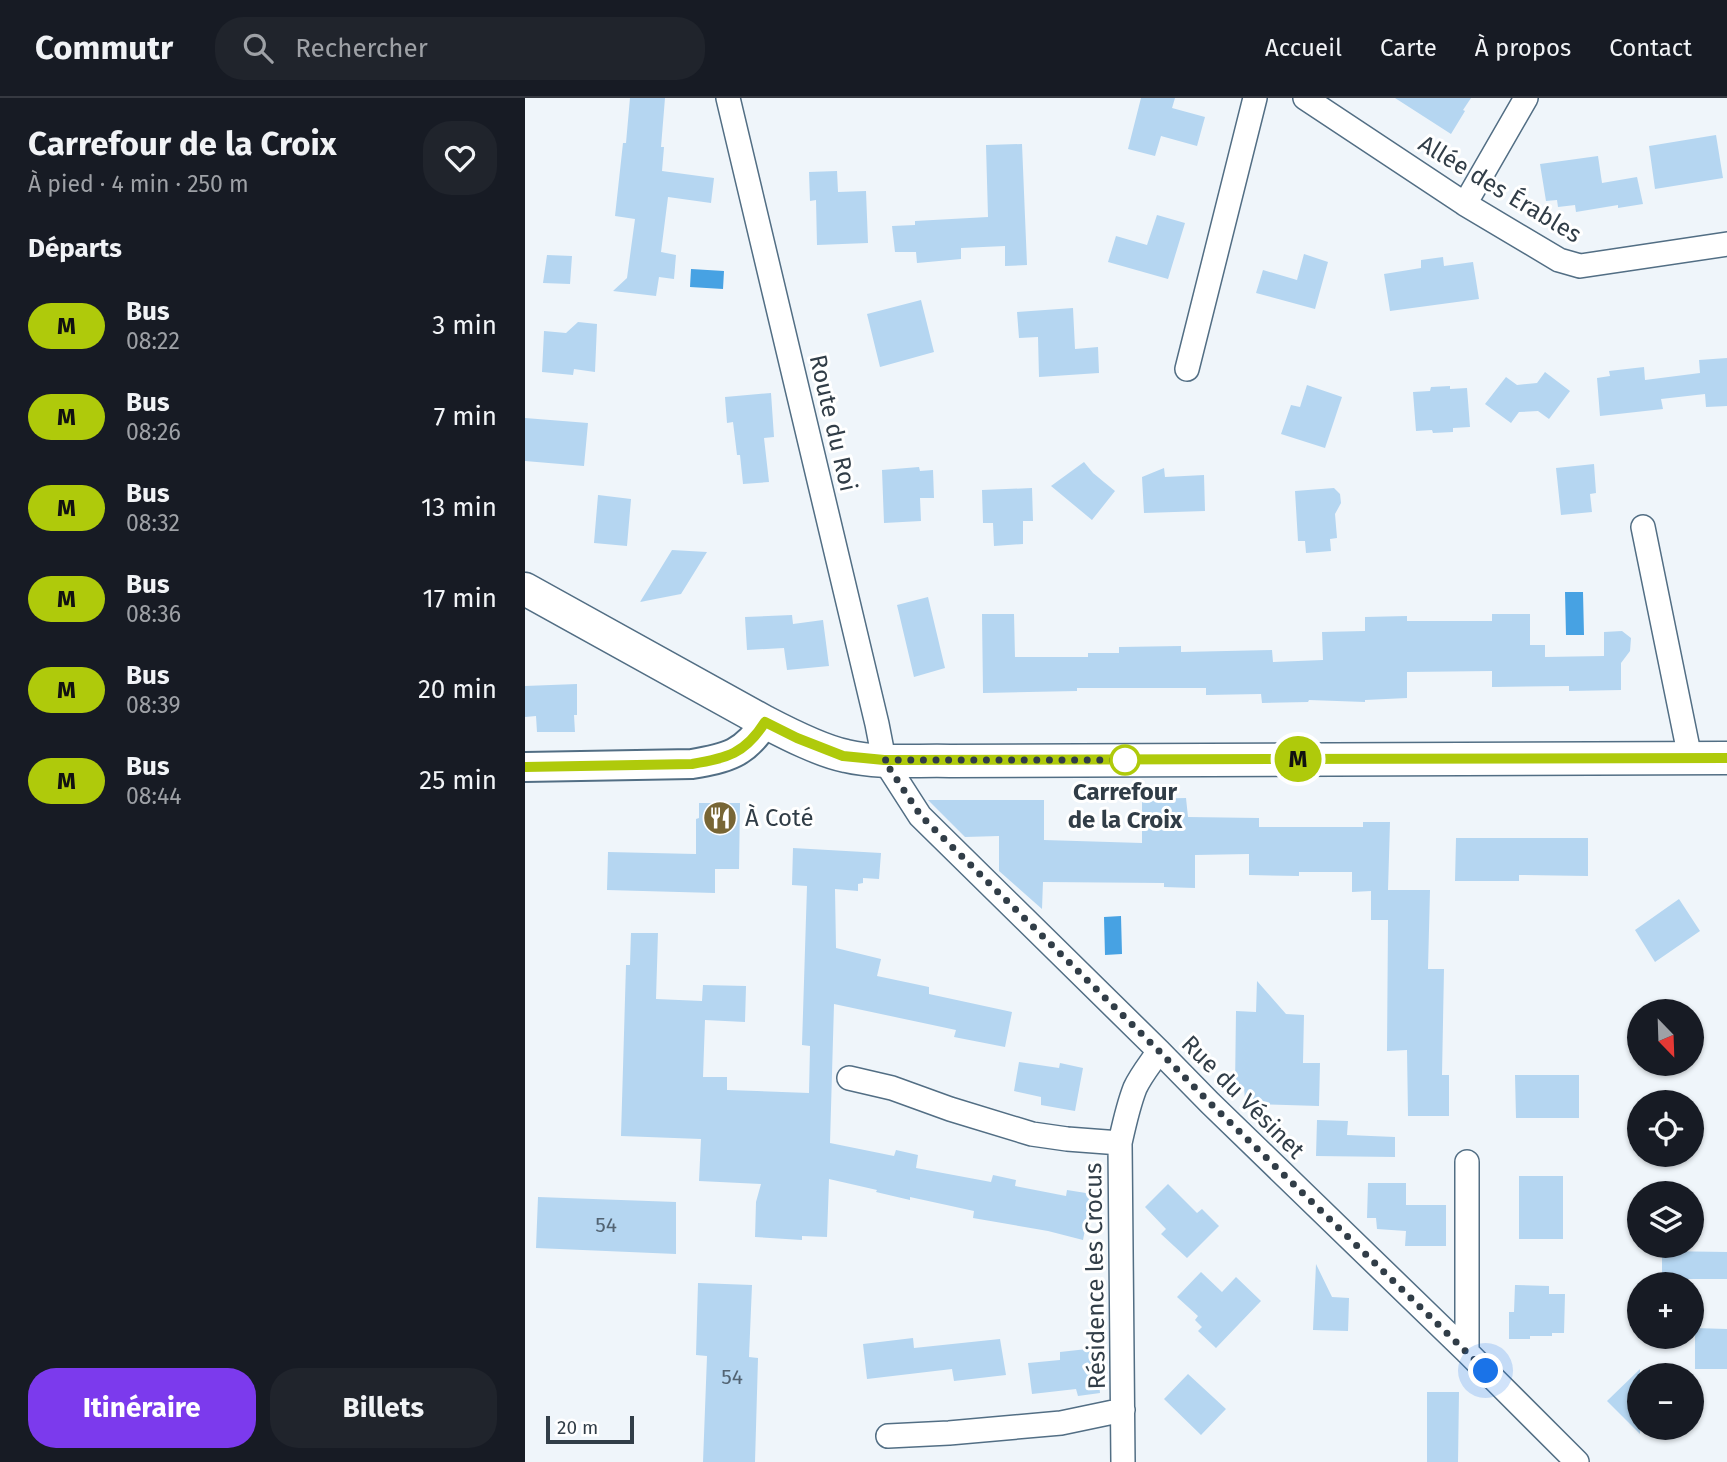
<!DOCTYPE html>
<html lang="fr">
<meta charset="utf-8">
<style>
:root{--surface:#171b24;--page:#20242c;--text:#f1f3f6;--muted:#9ea1a6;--line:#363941;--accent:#7c3aed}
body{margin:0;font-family:"Fira Sans",sans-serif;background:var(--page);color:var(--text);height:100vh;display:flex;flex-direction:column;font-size:26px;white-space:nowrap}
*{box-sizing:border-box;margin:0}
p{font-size:23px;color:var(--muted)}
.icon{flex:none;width:38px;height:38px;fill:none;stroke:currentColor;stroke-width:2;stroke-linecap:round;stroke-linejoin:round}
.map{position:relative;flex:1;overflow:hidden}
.details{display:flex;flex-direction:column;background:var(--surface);width:525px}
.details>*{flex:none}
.badge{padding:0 14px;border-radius:23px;font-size:24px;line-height:46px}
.needle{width:46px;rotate:157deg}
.controls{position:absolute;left:1102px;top:901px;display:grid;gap:14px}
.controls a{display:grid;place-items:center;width:77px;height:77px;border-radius:50%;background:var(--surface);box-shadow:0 2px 5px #0004;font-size:35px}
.scale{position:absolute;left:21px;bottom:18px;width:88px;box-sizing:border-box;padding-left:7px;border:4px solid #313d47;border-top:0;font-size:19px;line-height:24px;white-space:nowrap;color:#313d47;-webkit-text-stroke:5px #fff;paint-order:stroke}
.you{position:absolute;width:35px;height:35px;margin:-18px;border:5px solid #fff;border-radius:50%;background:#1a73e8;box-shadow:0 0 0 10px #1a73e833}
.map>.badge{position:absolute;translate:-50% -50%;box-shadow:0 0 0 4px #fff}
h2{padding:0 28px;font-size:26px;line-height:63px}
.round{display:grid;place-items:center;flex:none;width:74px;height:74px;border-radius:28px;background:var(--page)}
.summary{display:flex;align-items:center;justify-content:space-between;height:119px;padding:0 28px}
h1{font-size:33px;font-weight:700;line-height:52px}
.action{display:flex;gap:14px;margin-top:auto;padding:14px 28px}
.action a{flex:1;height:80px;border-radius:28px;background:var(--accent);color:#fff;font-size:28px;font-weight:700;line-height:80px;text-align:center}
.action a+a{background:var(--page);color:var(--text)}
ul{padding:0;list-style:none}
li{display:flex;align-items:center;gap:21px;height:91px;padding:0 28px}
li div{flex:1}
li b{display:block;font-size:26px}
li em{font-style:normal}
li .badge{min-width:77px;font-weight:700;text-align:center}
header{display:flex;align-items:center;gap:42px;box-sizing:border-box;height:98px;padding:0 35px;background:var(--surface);border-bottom:2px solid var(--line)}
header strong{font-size:33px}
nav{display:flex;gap:38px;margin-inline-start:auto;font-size:24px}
.search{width:490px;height:63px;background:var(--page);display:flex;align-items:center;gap:18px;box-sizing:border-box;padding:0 24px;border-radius:28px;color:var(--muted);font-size:26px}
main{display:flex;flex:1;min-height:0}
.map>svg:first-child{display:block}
.water{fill:#47a2e3}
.building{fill:#b5d6f1}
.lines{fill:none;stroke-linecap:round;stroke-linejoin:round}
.minor-casing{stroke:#526e84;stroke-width:26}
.tertiary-casing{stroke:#526e84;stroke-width:32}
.secondary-casing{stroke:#526e84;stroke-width:35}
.minor{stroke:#fff;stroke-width:23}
.tertiary{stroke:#fff;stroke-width:28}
.secondary{stroke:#fff;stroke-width:32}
.line-casing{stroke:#fff;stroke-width:16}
.line{stroke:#afca0b;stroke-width:10}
.walk{stroke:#313d47;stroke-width:7;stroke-dasharray:0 12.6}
.stop-dot{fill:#fff;stroke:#afca0b;stroke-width:3.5}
.labels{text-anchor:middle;stroke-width:6;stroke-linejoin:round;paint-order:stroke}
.number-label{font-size:21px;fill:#526372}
.street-label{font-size:24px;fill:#313d47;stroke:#fff}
.stop-label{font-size:24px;font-weight:bold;fill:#313d47;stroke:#fff}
.poi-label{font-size:24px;fill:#313d47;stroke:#fff;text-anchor:start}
</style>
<header>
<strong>Commutr</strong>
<div class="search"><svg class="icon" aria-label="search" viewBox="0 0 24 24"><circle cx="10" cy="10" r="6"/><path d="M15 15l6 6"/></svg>Rechercher</div>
<nav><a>Accueil</a><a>Carte</a><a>À propos</a><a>Contact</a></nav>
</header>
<main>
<section class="details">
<div class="summary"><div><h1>Carrefour de la Croix</h1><p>À pied · 4 min · 250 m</p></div><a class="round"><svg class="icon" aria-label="heart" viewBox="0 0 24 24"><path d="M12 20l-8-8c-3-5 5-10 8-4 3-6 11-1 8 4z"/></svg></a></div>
<h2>Départs</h2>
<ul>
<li><span class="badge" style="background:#afca0b;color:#111">M</span><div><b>Bus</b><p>08:22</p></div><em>3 min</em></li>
<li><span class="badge" style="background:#afca0b;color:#111">M</span><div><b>Bus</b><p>08:26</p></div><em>7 min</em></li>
<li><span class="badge" style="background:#afca0b;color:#111">M</span><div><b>Bus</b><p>08:32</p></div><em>13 min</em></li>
<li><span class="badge" style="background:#afca0b;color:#111">M</span><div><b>Bus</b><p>08:36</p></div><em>17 min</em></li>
<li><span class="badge" style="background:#afca0b;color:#111">M</span><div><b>Bus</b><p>08:39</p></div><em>20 min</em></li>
<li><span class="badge" style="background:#afca0b;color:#111">M</span><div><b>Bus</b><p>08:44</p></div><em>25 min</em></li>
</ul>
<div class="action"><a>Itinéraire</a><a>Billets</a></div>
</section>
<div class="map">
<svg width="1202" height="1364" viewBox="0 0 1202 1364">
<rect width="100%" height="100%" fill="#eff5fa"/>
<path class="water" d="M166 171 199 173 198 191 165 189Z
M1040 494H1058L1059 537H1041Z
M596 818 597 856 580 857 579 819Z"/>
<path class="building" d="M105 0H140L136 49H139L137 73 189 80 186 105 143 99 136 154 151 157 149 181 134 179 131 198 88 193 102 180 110 121 90 118 98 45H101Z
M616 0H650L647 10 680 19 672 48 636 38 630 58 603 51Z
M870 0H946L938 12 940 13 926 36Z
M1191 37 1198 80 1130 91 1124 48Z
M497 46 502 167 480 168V148L436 150V161L392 165 391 154H370L367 128 390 127V123L463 119 461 47Z
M1073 58 1077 85 1112 79 1118 106 1093 110V107L1051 114 1050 107 1033 109 1032 102 1021 103 1015 66Z
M312 73 313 94 341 93 343 145 292 147 291 102 285 103 284 74Z
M632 117 660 125 643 181 583 164 591 138 622 147Z
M779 156 803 164 790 211 731 195 738 172 772 182Z
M22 157 47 158 45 186 18 185Z
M918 159 919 168 948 164 954 201 865 213 859 176 896 170V162Z
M396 202 409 254 355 269 342 216Z
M548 210 550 251 573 249 574 275 514 279 513 239 494 240 492 214Z
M53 224 72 226 70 274 49 271 48 277 17 274 19 233 41 235Z
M1202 260V308L1181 309 1180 296 1136 301 1138 311 1075 318 1072 280 1085 278 1084 273 1119 269 1120 282 1175 275 1174 262Z
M1020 274 1045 293 1024 321 1013 313 994 314 986 325 960 306 981 279 992 287 1012 285Z
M782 287 817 299 800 350 756 336 766 307 775 309Z
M925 288V291L942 290 945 329 928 330V334L908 335 907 332 891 333 888 294 905 293 906 289Z
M246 295 249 339 239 340 244 384 218 386 215 357H212L208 324 202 325 200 299Z
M0 320 63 325 59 368 0 363Z
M559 364 568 375 590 393 567 422 526 388Z
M1069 366 1071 395 1065 396 1067 414 1036 417 1031 370Z
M394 369 395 373 408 372 409 400H395L396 423 359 425 357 372Z
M639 370 640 379 679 377 680 413 619 415 617 379Z
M507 390 508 423H498V446L469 448 468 425H458L457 392Z
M809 390 815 396 816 405 810 416 812 440 805 441 806 453 781 455 780 443H773L770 393Z
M73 397 106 401 102 448 69 445Z
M147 452 182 454 156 496 115 504Z
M403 499 420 570 389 579 372 507Z
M457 516H489L490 559H563V555H594V549L656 548V554L747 552 748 564 798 562 797 534 840 533V519L882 518V523H967V516H1005V547H1020V559L1079 558V534L1097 533 1106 540 1105 553 1096 565V592L1044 593V588L967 589V573L882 574V600L840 602V604L784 602 783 604 737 605 736 596 681 597V590H552V593L458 595Z
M267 517 268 526 298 522 304 568 262 572 259 550 222 552 220 519Z
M52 586V617H49L50 634H12L11 618 0 619V588Z
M661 700 663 719 734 720V729H838V724H865L863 792H858H905L903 871H919L917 977H924V1018H883L882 952 862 953 863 822H846V793L827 794V774H774V778L724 777V756L670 757V790L639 789V785L518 784 517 811 474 773V738L440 739 403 702H519V742L617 745V701Z
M174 705H215L214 771H190V795L82 792 83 754 171 756V721L174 720Z
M931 740H1063V778L994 777V783H930Z
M268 750 356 755 354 781 338 780V785L333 786V793L310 791 311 850 356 861 352 878 404 889V896L487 914 480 949 429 939 431 932 309 906 305 1045 369 1058 371 1052 393 1057 391 1070 466 1084 468 1077 491 1082 490 1088 541 1098 542 1092 567 1096 558 1142 523 1133 448 1120 449 1113 385 1099V1102L351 1094 352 1092 304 1081 302 1139 277 1138V1142L230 1139 231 1104 236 1086 174 1083 176 1041 96 1038 101 867H105L106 835H133L131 901 177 903 178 887 221 888 220 924 180 922 178 979H202V992L284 995 285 948 277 947 282 788 267 787Z
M1154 801 1175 833 1130 864 1110 832Z
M732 883 761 916 779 917 778 965H795L794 1008 724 1006V1001H720L719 990H710L711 913 731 914Z
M494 964 534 970 535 965 558 970 550 1013 516 1007V999L489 993Z
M990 977H1054V1020H991Z
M792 1022 823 1023 822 1037 870 1039V1059L791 1058Z
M994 1078H1038V1141H994Z
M843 1085H881V1107H921V1148H880L881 1133 852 1131 851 1120H842Z
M643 1086 672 1115 677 1111 694 1128 662 1160 636 1136 641 1131 620 1109Z
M13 1099 151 1104V1156L11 1150Z
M1137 1153 1202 1154V1181H1137Z
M791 1166 807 1199 824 1200 823 1233 788 1232Z
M676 1174 697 1194 711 1179 736 1203 691 1250 673 1233 677 1229 670 1222 673 1218 652 1199Z
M173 1185 227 1187 224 1259 233 1260 230 1364H178L182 1258 171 1257Z
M990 1187 1024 1188V1196H1040L1039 1235H1027V1238H1005V1241H984V1214H989Z
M1170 1230 1202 1231V1271H1170Z
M388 1240 389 1250 475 1241 481 1277 429 1283 427 1271 342 1281 338 1246Z
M571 1250 575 1295 553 1298 551 1291 507 1296 503 1265 535 1262V1254Z
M1115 1271V1336L1082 1303Z
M663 1276 701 1311 676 1337 639 1301Z
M902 1294H934L933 1364H902Z"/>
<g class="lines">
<g class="minor-casing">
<path id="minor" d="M203 0 352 626 359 662 395 718 634 953 685 1005 942 1254 1052 1364
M780 0 940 106 1034 162 1055 168 1202 146
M940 106 1001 0
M662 271 730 0
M1118 429 1165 660
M324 980 367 990 425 1011 507 1036 542 1041 595 1045
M942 1064V1254
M363 1338 424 1335 536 1325 598 1312
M598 1364 595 1045C599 1027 603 1008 610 990 616 977 626 965 634 953"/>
</g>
<g class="tertiary-casing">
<path id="tertiary" d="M0 669 167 666C202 660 220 656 240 624"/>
</g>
<g class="secondary-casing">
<path id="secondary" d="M0 491 240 624C263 636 296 653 321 658 355 666 391 662 425 663L1202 660"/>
</g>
<use href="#minor" class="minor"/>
<use href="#tertiary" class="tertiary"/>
<use href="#secondary" class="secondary"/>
</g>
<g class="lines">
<g class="line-casing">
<path id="line" d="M0 669 167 666C202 660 220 656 240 624L272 640 318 658 359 662 1202 660"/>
</g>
<use href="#line" class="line"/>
<path class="walk" d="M600 662H359L396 718 634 953 685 1005 961 1273"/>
</g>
<defs>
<g id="restaurant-disc" transform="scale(1.75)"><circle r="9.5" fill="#786635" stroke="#fff"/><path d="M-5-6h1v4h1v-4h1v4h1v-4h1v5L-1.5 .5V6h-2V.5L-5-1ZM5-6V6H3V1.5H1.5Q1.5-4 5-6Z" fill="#fff"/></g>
</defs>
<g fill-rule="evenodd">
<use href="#restaurant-disc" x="195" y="720"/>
</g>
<circle class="stop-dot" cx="600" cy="662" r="14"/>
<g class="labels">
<g class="number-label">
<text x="81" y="1134">54</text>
<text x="207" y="1286">54</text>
</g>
<g class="street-label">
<text transform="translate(975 91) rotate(31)" y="8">Allée des Érables</text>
<text transform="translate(308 325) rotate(77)" y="8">Route du Roi</text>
<text transform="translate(718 999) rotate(45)" y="8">Rue du Vésinet</text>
<text transform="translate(570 1178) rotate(-91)" y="8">Résidence les Crocus</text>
</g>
<g class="stop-label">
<text x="600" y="702">Carrefour<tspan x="600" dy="28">de la Croix</tspan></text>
</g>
<g class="poi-label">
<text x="220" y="728">À Coté</text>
</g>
</g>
</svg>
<div class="controls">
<a><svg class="needle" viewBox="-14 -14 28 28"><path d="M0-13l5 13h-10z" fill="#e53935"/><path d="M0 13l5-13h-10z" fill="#9ea1a6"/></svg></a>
<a><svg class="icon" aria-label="locate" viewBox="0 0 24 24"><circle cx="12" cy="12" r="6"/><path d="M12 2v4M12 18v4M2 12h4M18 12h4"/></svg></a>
<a><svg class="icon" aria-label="layers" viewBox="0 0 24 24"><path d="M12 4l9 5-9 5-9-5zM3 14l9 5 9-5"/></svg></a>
<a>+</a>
<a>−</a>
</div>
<div class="scale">20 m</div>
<div class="you" style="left:961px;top:1273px"></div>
<b class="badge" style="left:773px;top:661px;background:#afca0b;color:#111">M</b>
</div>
</main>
